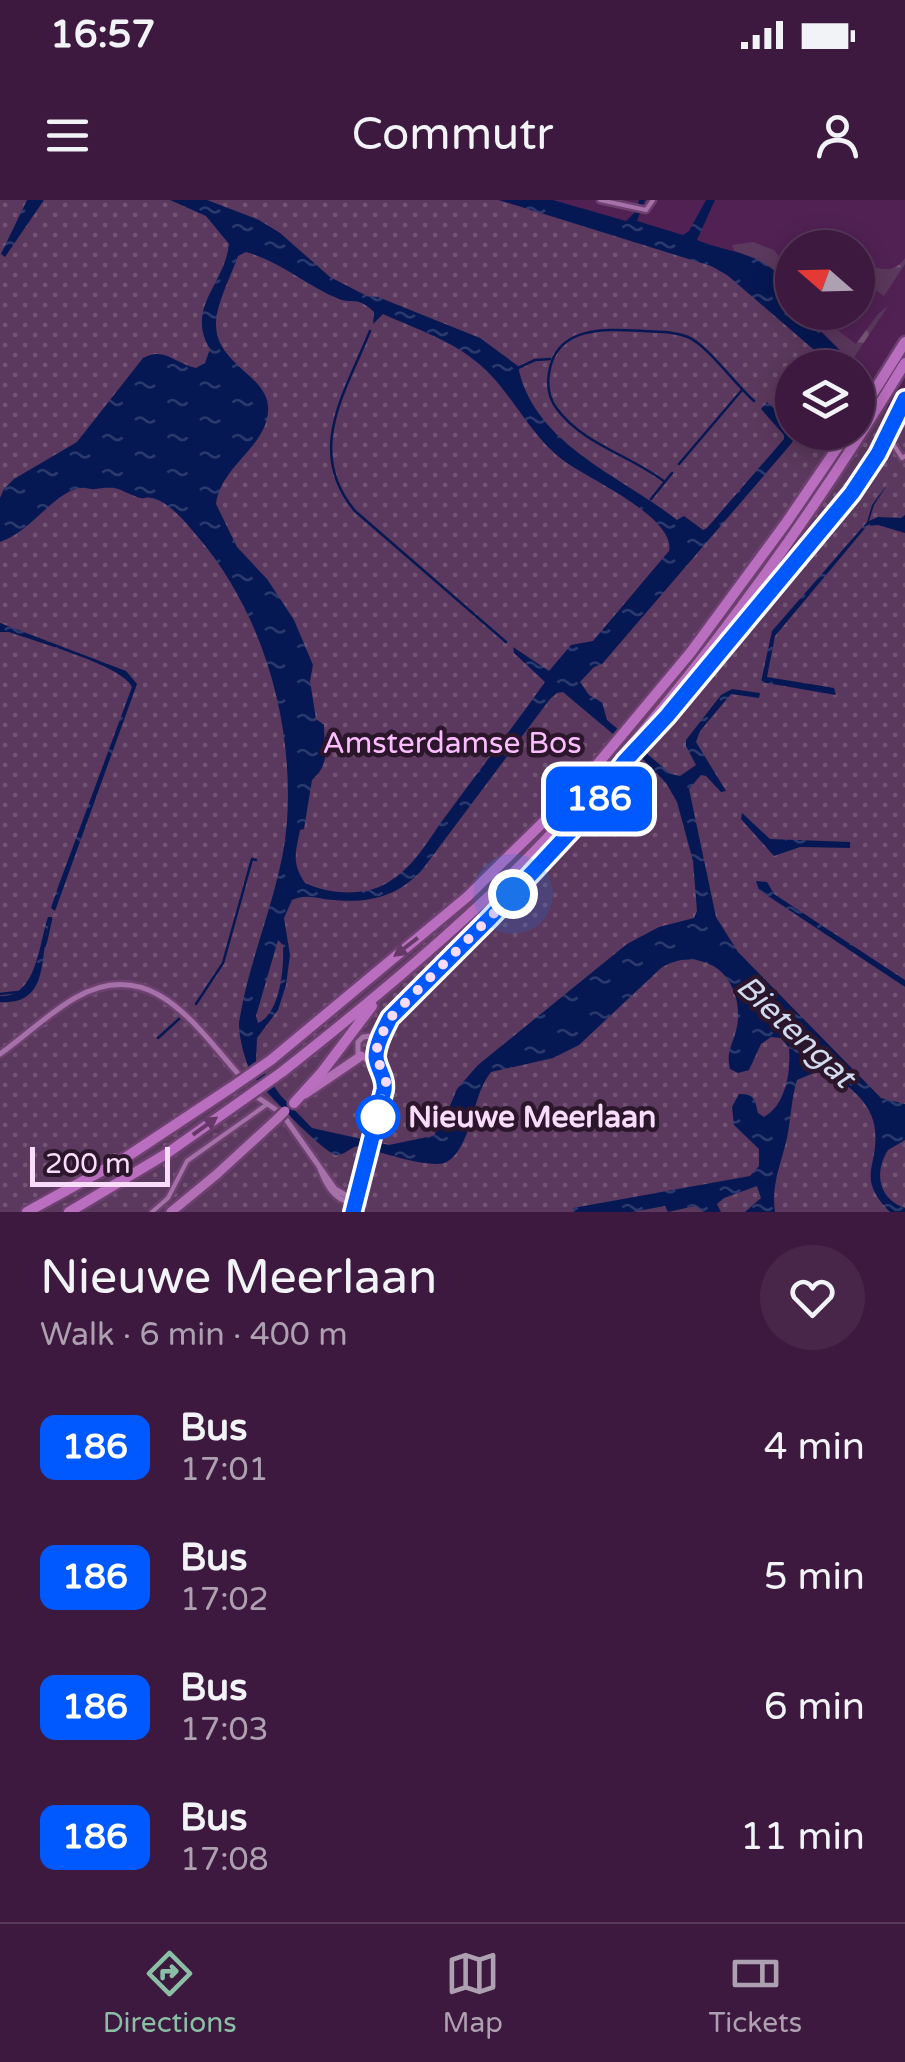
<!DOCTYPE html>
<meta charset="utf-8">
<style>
:root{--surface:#3d193f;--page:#48264a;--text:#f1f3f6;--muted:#ada0b0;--line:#563859;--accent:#8abfa5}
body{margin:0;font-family:"Varela Round",sans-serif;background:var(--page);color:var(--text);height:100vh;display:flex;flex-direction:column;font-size:38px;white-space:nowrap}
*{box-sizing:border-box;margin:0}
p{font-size:32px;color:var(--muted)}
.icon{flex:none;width:55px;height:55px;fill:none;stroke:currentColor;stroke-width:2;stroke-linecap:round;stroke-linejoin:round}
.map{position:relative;height:1012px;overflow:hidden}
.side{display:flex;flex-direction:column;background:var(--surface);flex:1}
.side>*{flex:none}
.badge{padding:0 20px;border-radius:15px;font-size:35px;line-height:65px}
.needle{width:65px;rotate:290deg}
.buttons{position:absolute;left:775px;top:30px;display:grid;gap:20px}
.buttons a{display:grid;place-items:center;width:100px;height:100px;border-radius:50%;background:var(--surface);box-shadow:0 5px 25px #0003,0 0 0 2px var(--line);font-size:50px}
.scale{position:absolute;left:30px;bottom:25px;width:140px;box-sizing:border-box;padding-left:10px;border:5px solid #f9dcfa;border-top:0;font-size:28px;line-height:35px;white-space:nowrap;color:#f9dcfa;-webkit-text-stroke:8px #2b162c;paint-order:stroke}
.you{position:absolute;width:50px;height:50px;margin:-25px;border:8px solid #fff;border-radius:50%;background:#1a73e8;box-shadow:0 0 0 15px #1a73e833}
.map>.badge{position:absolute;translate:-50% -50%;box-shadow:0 0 0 5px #fff}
.round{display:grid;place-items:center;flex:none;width:105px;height:105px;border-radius:52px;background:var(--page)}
.overview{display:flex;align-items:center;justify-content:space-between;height:170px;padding:0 40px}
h1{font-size:48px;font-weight:600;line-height:75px}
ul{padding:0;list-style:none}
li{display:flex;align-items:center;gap:30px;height:130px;padding:0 40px}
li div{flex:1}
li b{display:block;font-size:38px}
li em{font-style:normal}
li .badge{min-width:110px;font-weight:700;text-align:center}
.status{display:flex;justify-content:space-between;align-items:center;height:70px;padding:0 50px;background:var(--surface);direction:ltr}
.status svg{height:28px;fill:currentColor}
header{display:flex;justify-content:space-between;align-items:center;height:130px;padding:0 40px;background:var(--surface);font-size:45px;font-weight:600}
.tabs{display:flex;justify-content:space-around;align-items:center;height:140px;border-top:2px solid var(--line);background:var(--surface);font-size:28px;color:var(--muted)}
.tabs a{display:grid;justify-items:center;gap:5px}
.tabs .on{color:var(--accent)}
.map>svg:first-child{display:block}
.grass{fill:url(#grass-tufts)}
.forest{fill:url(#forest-firs)}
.park{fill:url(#park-dots)}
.water{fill:url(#water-ripples);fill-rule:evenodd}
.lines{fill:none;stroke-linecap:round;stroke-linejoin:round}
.stream{stroke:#061853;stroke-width:2.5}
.minor-casing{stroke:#6c416f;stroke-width:9}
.tertiary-casing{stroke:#6c416f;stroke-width:10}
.primary-casing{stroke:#6c416f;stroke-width:14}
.motorway-casing{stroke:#6c416f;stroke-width:15}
.minor{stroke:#a571a8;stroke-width:4}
.tertiary{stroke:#a571a8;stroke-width:5}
.primary{stroke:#b26fb6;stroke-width:9}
.motorway{stroke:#ba6ebf;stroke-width:10}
.primary-bridge-casing{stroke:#6c416f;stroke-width:14;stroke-linecap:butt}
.motorway-bridge-casing{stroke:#6c416f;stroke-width:15;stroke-linecap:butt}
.primary-bridge{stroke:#b26fb6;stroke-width:9}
.motorway-bridge{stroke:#ba6ebf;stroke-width:10}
.oneway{fill:#643967}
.line-casing{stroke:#fff;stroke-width:22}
.line{stroke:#0059ff;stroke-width:15}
.walk{stroke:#f9dcfa;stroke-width:10;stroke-dasharray:0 18}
.stop-dot{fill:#fff;stroke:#0059ff;stroke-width:5}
.labels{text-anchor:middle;stroke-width:9;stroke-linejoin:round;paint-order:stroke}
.park-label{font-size:30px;fill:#fcbdff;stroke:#2b162c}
.stop-label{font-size:30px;font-weight:bold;fill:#f9dcfa;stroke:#2b162c;text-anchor:start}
.water-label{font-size:32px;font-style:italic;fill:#d2dbee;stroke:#2b162c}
</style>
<div class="status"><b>16:57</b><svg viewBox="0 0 49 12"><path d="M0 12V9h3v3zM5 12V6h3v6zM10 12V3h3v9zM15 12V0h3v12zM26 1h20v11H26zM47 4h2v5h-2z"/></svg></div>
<header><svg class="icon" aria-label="menu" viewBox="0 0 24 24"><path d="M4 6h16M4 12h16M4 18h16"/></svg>Commutr<svg class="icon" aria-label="person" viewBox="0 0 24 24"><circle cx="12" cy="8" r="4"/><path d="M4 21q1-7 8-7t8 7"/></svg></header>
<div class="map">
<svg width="905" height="1012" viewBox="0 0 905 1012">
<defs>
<pattern id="grass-tufts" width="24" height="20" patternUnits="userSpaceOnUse" patternTransform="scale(2.5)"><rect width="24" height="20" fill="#5b385d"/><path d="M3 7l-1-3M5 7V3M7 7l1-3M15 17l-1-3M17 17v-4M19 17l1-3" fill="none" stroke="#735475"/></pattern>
<pattern id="forest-firs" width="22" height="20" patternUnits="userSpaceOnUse" patternTransform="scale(2.5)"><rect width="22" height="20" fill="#5b385d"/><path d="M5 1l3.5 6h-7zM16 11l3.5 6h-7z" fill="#735475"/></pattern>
<pattern id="park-dots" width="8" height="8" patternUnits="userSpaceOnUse" patternTransform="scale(2.5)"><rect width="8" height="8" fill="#5b385d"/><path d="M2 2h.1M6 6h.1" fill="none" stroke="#735475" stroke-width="1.8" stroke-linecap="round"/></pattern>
<pattern id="water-ripples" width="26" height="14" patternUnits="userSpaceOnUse" patternTransform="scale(2.5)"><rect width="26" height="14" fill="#061853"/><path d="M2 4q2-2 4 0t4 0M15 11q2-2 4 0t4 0" fill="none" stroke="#2b396d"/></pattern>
</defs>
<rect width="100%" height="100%" fill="#512154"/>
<path class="grass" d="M753 42 774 50 791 73 780 74 734 50 732 45Z"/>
<path class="forest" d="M905 58V64L884 96 858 77V62C877 67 892 77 905 58Z
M888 106 851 162 814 123 816 113H824L821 118 856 144 878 114Z"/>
<path class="park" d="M0 0H498L719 65 811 141 834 167 792 168V232H858V187L905 221V1012H0Z"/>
<path class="water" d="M27 0H44L5 57 1 54Z
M170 0H207L259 20 280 33 330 77 367 96 378 97 480 138 518 166C533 244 620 275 677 320L684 316 703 330 707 328 784 239V235L761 209 767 202 792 225V232L798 233 791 244 602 464 594 467 580 482 589 495 602 502 607 520 671 574 680 576 696 565 686 546V540L721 495 732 489 760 493 759 498 731 494 700 531 696 542 726 591 721 592 706 576 701 575 689 589 716 717 738 752 881 898 905 904V940L888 950C874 972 878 999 905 1008V1012H890C855 976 879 968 875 930 873 902 843 877 816 872L797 880C791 900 791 919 787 938 781 964 771 985 775 1012H745L761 998 757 986 724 998 717 1004 721 1012H704L695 1006 668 1012 665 1006 632 1012H574L573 1008 750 976 759 966V949L734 925 732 907 739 894C754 894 755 899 758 913L764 917C786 905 791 871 789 848L781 838 771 837 761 844 749 870 738 873 730 869C726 852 732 846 736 831 743 805 733 773 707 763 690 757 676 759 661 768L579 845 553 858 491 872C479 887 476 906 470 924 466 937 458 958 444 963 427 968 376 951 357 946 350 948 343 956 336 955 324 953 261 888 252 874 245 862 239 838 239 823 249 755 282 690 287 622 294 523 263 413 198 337 187 324 170 302 152 298 146 296 143 300 137 297 116 289 120 286 95 289 91 290 86 287 81 288 56 290 32 331 0 342V298L4 289 14 279 77 242 143 158C164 146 176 164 196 168L205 163 210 149C185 108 225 84 229 44L206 16ZM246 52C280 61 307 86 339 99 355 105 356 95 374 112L373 124 383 114C416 129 449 139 478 163 514 193 530 239 570 265 594 281 676 319 669 351L593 441 571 445 549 471 513 447 514 453 545 482C514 526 480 569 448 613 429 638 415 667 387 683 364 697 328 694 305 683 291 662 296 652 300 630L304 629 312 580C331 563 324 549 324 525L316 519 310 481 313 465 294 420 267 379 237 347 216 304C221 266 265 248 268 212 272 173 207 165 217 114 221 95 231 75 238 56ZM563 492 645 561 666 583 677 602 693 661 697 711 694 718 659 727 627 744 478 865 457 889 441 927 432 936 389 945 312 928 281 896 256 861 257 838 278 810 286 785 290 755 284 718 292 700C303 695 312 697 324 699 363 704 394 700 422 670L550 499 557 493ZM278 740 283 745C284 767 281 813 258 823L256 816Z
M499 0H553L626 21 636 11 639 0H645L637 21 683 35 689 31 706 0H715L697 40C727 53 774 53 786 89 789 99 792 102 792 112L816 113 813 117 816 127 857 167H834L727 75 711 66Z
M889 282 874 305 869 321 878 317 901 318 905 315V333L878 325 867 326 775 436 767 477 834 488 836 495 761 482 772 431 867 322 872 305Z
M0 423 126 471 137 484 55 711 51 708 58 687 132 487C124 466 34 441 9 432H0Z
M742 613 770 639 850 642V648L800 647 774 656 741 619Z
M756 681 767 682 774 694 905 780V787L759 690Z
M48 717H52C37 745 55 806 0 802V796C37 798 39 743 48 717Z"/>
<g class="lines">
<path class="stream" d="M370 131C345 193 305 251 355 311L506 442
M518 168 535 160 550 159
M679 264 742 190
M665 282C630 255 584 245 557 209 549 199 547 186 549 173 556 125 606 129 643 131 658 132 674 131 688 137 707 145 735 184 754 201
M651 299 672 273
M807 485 829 489
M45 746 51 719
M0 794 18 792
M196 804 223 763 252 659 256 660
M158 838 179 819"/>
<g class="minor-casing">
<path id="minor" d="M600 0 646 10 653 0
M889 237 902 258 905 256
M152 1012 168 998 187 961 266 905"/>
</g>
<g class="tertiary-casing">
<path id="tertiary" d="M879 249 905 199
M0 854C25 836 49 813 75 798 152 754 196 827 240 876
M376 855 378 842 389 821
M257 897 278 911
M285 918 335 989 354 1000
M319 966C325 983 334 1001 353 1003
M348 1012 380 884 372 864 358 853V842L363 837 371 836 537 670 599 599 625 561 667 517 852 293 885 246 896 218
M353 1012 384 890 385 882 376 855"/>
</g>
<g class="primary-casing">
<path id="primary" d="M305 894 361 856
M171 1012 217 974 278 918"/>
</g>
<g class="motorway-casing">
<path id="motorway" d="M858 217 905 142
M271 860 467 697 576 590 691 452 786 323 848 232
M282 872C353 816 424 758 490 695 648 545 792 349 905 163
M294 903 322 872 372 806
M27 1012 125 958 232 887
M69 1012 166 954 244 899"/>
</g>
<use href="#minor" class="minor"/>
<use href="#tertiary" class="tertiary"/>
<use href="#primary" class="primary"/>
<use href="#motorway" class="motorway"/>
<g class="primary-bridge-casing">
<path id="primary-bridge" d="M278 918 285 911"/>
</g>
<g class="motorway-bridge-casing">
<path id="motorway-bridge" d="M232 887 271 860
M244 899 282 872"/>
</g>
<use href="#primary-bridge" class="primary-bridge"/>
<use href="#motorway-bridge" class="motorway-bridge"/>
</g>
<defs><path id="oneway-solid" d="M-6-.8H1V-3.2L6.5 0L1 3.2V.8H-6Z" transform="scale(2.5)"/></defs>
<g class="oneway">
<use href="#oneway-solid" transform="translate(406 747) rotate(142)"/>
<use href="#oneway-solid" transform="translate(205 926) rotate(-36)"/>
</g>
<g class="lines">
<g class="line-casing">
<path id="line" d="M353 1012 384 890C386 877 377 869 376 857 376 844 384 830 390 818L490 718 583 618 625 561 667 516 852 293 878 254 905 199"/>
</g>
<use href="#line" class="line"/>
<path class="walk" d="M378 917 386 882 376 855 378 842 390 818 513 694"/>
</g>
<circle class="stop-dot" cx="378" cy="917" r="20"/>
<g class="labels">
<g class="park-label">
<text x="452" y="553">Amsterdamse Bos</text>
</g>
<g class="stop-label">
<text x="408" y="927">Nieuwe Meerlaan</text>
</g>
<g class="water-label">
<text transform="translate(796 831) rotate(43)" y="11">Bietengat</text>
</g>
</g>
</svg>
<div class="buttons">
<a><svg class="needle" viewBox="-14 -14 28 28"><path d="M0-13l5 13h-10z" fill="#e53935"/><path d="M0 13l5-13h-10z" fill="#ada0b0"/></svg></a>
<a><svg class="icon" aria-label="layers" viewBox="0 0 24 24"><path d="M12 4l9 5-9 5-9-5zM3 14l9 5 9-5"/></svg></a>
</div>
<div class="scale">200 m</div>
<div class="you" style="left:513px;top:694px"></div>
<b class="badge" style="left:599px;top:599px;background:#0059ff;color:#fff">186</b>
</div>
<section class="side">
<div class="overview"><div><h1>Nieuwe Meerlaan</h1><p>Walk · 6 min · 400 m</p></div><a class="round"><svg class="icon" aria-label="heart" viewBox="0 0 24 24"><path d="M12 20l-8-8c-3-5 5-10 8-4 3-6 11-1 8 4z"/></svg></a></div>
<ul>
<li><span class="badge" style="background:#0059ff;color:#fff">186</span><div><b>Bus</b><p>17:01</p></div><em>4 min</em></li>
<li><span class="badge" style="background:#0059ff;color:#fff">186</span><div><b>Bus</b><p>17:02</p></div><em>5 min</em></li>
<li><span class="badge" style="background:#0059ff;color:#fff">186</span><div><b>Bus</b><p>17:03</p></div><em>6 min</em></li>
<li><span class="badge" style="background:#0059ff;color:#fff">186</span><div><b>Bus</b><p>17:08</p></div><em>11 min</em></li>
</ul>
</section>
<nav class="tabs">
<a class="on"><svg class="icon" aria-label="directions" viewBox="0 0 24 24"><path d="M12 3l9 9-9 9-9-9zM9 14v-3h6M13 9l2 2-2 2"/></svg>Directions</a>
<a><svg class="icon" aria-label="map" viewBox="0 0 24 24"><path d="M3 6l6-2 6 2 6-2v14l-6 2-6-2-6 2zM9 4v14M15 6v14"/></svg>Map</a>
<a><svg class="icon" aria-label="tickets" viewBox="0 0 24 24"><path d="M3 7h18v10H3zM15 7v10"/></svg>Tickets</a>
</nav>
